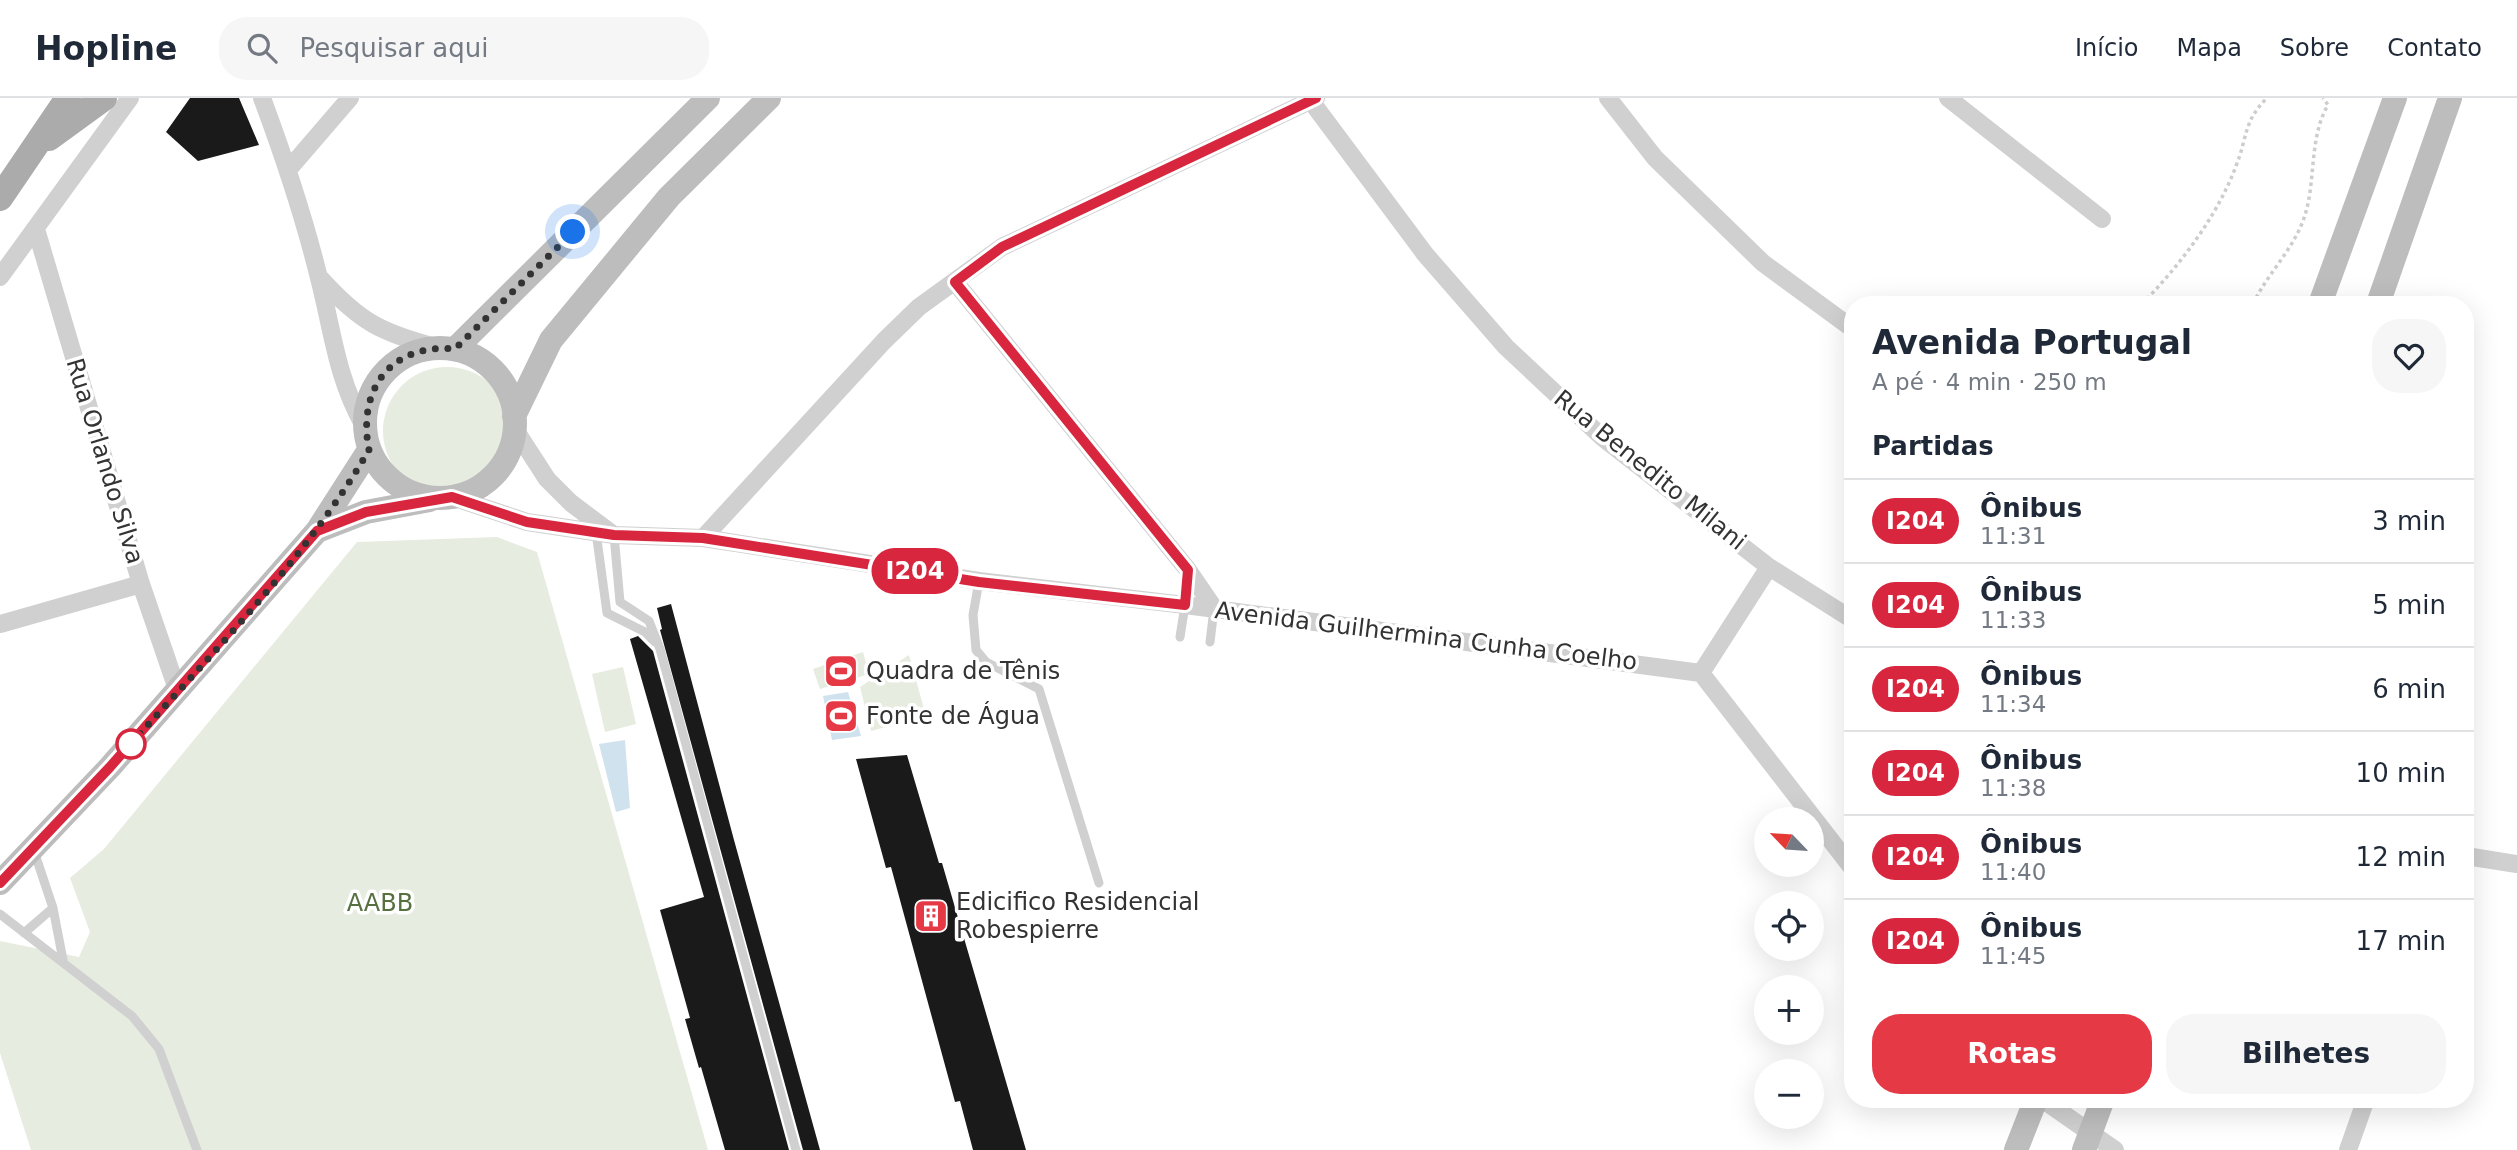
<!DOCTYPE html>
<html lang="pt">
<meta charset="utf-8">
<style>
:root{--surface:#fff;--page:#f6f6f7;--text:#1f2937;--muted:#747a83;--line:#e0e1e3;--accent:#e63946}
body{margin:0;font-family:"DejaVu Sans",sans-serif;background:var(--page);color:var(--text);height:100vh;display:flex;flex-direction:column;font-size:26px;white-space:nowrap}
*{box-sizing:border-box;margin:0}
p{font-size:23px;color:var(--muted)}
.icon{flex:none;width:38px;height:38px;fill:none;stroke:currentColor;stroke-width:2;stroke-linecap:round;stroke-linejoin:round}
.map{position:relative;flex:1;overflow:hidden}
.drawer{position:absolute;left:1844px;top:198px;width:630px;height:812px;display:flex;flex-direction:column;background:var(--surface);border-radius:28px;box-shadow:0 7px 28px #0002}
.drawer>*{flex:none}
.badge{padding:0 14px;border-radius:23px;font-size:24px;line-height:46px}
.needle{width:46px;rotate:295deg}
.tools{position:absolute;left:1754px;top:709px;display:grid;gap:14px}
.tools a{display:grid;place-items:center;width:70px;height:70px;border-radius:50%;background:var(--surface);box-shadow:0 7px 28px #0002;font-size:35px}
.you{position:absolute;width:35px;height:35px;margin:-18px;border:5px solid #fff;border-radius:50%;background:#1a73e8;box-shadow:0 0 0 10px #1a73e833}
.map>.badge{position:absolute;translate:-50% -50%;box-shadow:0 0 0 4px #fff}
h2{padding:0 28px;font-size:26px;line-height:63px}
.round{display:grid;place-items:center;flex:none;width:74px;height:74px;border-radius:28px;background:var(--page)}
.summary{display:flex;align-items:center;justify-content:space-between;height:119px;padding:0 28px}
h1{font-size:33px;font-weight:800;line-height:52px}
.primary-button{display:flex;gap:14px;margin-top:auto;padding:14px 28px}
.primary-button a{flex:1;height:80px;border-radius:28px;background:var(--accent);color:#fff;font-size:28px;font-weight:800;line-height:80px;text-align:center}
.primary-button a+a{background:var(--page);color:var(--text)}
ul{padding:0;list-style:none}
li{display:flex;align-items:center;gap:21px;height:84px;padding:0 28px;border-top:2px solid var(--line)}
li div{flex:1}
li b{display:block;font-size:26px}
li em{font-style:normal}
li .badge{min-width:77px;font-weight:700;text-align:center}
header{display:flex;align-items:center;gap:42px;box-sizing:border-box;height:98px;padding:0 35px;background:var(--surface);border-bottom:2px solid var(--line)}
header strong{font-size:33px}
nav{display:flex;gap:38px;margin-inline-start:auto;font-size:24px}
.search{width:490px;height:63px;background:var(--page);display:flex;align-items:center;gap:18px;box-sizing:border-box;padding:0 24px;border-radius:28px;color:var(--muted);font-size:26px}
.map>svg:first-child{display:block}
.green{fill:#e6ecdf}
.water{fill:#cfe2ee}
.building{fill:#1a1a1a}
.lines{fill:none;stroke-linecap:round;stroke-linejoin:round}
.path{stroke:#cdcdcd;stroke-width:3.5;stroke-dasharray:3.5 3.5;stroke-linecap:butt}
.lane{stroke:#d0d0d0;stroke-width:9}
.street{stroke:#d0d0d0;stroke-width:18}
.secondary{stroke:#bdbdbd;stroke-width:24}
.primary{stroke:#ababab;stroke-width:26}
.line-casing{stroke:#fff;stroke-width:16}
.line{stroke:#d7263d;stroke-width:10}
.walk{stroke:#333;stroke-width:7;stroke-dasharray:0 12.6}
.stop-dot{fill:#fff;stroke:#d7263d;stroke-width:3.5}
.labels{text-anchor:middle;stroke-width:7;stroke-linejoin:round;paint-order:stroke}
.street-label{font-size:24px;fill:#333;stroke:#fff}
.poi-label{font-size:24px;fill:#333;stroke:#fff;text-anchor:start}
.park-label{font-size:24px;fill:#56703f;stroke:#fff}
</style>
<header>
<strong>Hopline</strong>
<div class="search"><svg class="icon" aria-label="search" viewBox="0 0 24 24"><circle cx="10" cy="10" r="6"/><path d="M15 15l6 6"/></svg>Pesquisar aqui</div>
<nav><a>Início</a><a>Mapa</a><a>Sobre</a><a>Contato</a></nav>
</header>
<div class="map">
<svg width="2517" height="1052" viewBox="0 0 2517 1052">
<rect width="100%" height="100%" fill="#fff"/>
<path class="green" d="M383 333a64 64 0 1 1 128 0a64 64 0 1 1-128 0Z
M497 439 537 454 708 1052H31L0 955V843L79 859 90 834 70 780 104 751 357 444Z
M863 554 869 576 820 591 813 571Z
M909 557 926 618 871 633 860 589Z
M623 569 636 626 605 634 592 576Z"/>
<path class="water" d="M848 594 861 638 832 642 823 598Z
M625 642 630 710 616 714 599 646Z"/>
<path class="building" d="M190 0H239L259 47 198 63 166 34Z
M671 506 734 742 820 1052H803L660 532 662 531 657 510Z
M638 538 653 553 789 1052H725L701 969 699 970 685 921 690 920 660 812 704 799 630 541Z
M907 657 939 765H942L1026 1052H973L960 1003 955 1004 891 769 886 770 856 661Z"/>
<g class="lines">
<path class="path" d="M2142 206C2180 167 2217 119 2236 68 2248 38 2243 24 2267 0
M2253 206C2267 176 2295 150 2305 117 2316 82 2309 39 2328 7L2323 0"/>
<path class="lane" d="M596 434 607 515 645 534 655 544
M614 437 620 504 649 523 660 551 796 1052
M979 483 973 517 976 552 986 564 1039 591 1099 785
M1180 539 1185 507
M1210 544 1214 511
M53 810 63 862
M0 816 132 918 159 951 197 1052
M24 835 53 810 34 753"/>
<path class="street" d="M262 0C284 59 304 119 319 180 333 234 336 278 364 328
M1608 0 1655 60 1763 165 1853 231
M1948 0 2102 121
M1311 3 1425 156 1506 249 1603 340 1769 469 1853 522
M288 72 350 0
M36 131 141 486 178 594
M0 179 130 0
M321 181C361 225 382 235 439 250
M955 184 1188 472 1214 510
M514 330 547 381 571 405 611 435
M452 399 527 424 614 437 703 440 979 483 1185 507 1701 575 1853 771
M703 440 884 243 919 209 1002 149 1316 0
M0 526 141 486
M1701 575 1769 469
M2466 758 2517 766
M2042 1001 2115 1052
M2348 1052 2366 1001"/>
<path class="secondary" d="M2320 206 2395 0
M2378 206 2450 0
M365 325a75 75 0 1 1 150 0a75 75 0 1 1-150 0Z
M455 251 708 0
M514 318 551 242 669 99 769 0
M317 433 366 414 430 402
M0 785 110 669 317 433 369 352
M2016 1052 2036 1001
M2084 1052 2103 1001"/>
<path class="primary" d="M49 40 104 0
M0 100 68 0"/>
</g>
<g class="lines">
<g class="line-casing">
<path id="line" d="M0 785 110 669 317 433 366 414 452 399 527 424 614 437 703 440 979 484 1185 507 1188 472 955 184 1002 149 1316 0"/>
</g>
<use href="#line" class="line"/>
<path class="walk" d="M131 646 127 650C212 555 305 462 369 352 357 291 391 245 455 251L573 134"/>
</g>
<defs>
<g id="stadium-square" transform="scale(1.75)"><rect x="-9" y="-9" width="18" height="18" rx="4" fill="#e63946" stroke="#fff"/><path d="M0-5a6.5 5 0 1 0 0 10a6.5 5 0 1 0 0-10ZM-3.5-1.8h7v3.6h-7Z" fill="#fff"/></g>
<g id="building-square" transform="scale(1.75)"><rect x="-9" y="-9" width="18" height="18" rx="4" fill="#e63946" stroke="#fff"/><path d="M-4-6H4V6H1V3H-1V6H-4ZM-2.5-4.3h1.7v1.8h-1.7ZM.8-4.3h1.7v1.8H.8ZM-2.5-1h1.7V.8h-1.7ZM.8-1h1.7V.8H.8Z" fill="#fff"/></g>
</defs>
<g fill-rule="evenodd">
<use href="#stadium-square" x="841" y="573"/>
<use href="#stadium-square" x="841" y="618"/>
<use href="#building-square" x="931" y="818"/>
</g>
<circle class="stop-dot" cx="131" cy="646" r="14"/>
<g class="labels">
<g class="street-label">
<text transform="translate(105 363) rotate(73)" y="8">Rua Orlando Silva</text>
<text transform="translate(1650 372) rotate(39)" y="8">Rua Benedito Milani</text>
<text transform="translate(1426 538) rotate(7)" y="8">Avenida Guilhermina Cunha Coelho</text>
</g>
<g class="poi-label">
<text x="866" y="581">Quadra de Tênis</text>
<text x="866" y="626">Fonte de Água</text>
<text x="956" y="812">Edicifico Residencial<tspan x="956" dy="28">Robespierre</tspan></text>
</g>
<g class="park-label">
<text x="380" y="813">AABB</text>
</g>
</g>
</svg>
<div class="tools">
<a><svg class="needle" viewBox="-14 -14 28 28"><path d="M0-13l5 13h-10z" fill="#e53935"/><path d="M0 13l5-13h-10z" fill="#747a83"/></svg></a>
<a><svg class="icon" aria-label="locate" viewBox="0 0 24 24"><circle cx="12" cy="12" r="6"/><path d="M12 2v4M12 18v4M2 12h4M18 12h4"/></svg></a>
<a>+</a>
<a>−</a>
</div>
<div class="you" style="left:573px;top:134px"></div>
<b class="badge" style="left:915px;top:473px;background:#d7263d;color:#fff">I204</b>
<section class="drawer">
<div class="summary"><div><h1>Avenida Portugal</h1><p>A pé · 4 min · 250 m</p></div><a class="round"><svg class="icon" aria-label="heart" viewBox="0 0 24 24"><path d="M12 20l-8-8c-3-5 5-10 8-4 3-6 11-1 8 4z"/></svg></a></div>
<h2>Partidas</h2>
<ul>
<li><span class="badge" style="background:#d7263d;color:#fff">I204</span><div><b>Ônibus</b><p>11:31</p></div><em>3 min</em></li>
<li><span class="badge" style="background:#d7263d;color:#fff">I204</span><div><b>Ônibus</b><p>11:33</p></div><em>5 min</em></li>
<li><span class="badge" style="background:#d7263d;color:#fff">I204</span><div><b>Ônibus</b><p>11:34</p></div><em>6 min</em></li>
<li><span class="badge" style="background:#d7263d;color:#fff">I204</span><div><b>Ônibus</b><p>11:38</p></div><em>10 min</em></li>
<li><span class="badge" style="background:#d7263d;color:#fff">I204</span><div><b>Ônibus</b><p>11:40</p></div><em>12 min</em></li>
<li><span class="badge" style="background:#d7263d;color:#fff">I204</span><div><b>Ônibus</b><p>11:45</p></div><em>17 min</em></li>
</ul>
<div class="primary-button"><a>Rotas</a><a>Bilhetes</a></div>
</section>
</div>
